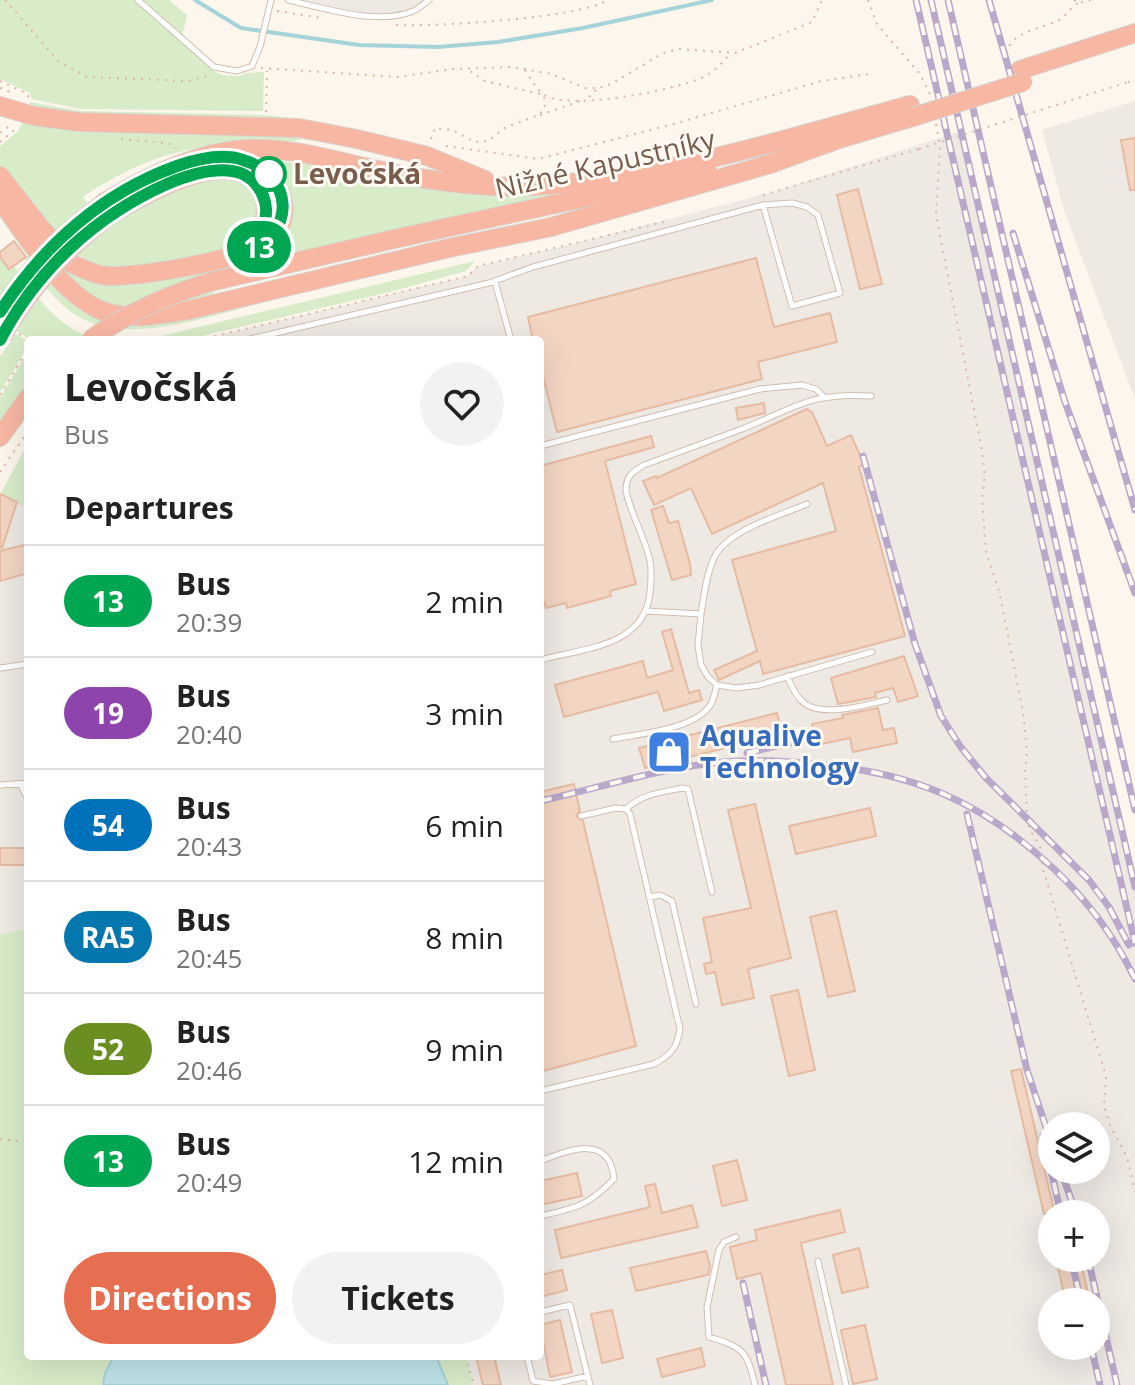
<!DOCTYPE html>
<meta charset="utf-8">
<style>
:root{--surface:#fff;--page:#f2f2f2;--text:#222;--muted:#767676;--line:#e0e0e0;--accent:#e76f51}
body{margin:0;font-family:"Open Sans",sans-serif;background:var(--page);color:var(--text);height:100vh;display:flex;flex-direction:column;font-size:30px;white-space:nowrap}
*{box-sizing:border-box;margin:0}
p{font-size:26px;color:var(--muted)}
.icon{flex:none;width:44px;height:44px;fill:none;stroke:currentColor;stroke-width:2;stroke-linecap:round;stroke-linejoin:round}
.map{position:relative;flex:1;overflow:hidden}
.side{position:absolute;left:24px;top:336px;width:520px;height:1024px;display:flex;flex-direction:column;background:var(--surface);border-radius:8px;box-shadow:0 8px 32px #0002}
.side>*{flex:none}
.badge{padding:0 16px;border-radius:26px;font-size:28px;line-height:52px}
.tools{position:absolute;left:1038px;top:1112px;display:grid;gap:16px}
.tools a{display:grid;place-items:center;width:72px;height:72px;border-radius:50%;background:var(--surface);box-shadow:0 8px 32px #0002;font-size:40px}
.map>.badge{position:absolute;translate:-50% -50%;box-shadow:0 0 0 4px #fff}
h2{padding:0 40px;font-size:30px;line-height:72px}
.round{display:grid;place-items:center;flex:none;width:84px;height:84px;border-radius:42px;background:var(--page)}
.overview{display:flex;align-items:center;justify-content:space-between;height:136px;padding:0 40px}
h1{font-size:38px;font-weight:700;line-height:60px}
.action{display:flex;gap:16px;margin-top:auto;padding:16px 40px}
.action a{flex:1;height:92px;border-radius:48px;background:var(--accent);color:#fff;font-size:32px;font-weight:700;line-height:92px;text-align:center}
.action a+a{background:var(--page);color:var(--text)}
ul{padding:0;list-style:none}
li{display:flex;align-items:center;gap:24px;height:112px;padding:0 40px;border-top:2px solid var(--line)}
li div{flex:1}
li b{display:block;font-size:30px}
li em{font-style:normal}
li .badge{min-width:88px;font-weight:700;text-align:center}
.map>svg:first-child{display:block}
.industrial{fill:#efe9e4;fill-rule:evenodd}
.green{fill:#d8ecc9}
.water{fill:#bfe3e8;stroke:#a5d3da;stroke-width:2}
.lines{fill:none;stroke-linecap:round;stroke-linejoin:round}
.stream{stroke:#a5d3da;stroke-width:4}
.building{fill:#f3d5c3;stroke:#e6bba3;stroke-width:2}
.lane-casing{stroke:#d1beb0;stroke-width:7}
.highway-casing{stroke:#dad1cd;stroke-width:20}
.path{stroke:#d9b8a5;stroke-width:2;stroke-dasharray:2 6;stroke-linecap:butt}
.lane{stroke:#fff;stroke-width:5}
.highway{stroke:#f7b7a3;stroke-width:18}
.rail-casing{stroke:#b9a8c9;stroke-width:7}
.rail{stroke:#fffaf3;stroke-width:4;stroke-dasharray:12;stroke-linecap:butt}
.highway-bridge-casing{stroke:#dad1cd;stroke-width:20;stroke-linecap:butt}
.path-bridge{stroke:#d9b8a5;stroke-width:2;stroke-dasharray:2 6;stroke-linecap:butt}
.highway-bridge{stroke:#f7b7a3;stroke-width:18}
.line-casing{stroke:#fff;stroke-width:18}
.line{stroke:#00a651;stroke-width:12}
.stop-dot{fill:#fff;stroke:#00a651;stroke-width:4}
.labels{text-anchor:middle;stroke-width:6;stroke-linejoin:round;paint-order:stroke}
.street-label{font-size:28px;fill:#7a5c4d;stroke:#fffaf3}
.stop-label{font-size:28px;font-weight:bold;fill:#7a5c4d;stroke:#fffaf3;text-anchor:start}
.shop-label{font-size:28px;font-weight:bold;fill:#366cbe;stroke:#fffaf3;text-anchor:start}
</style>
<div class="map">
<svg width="1135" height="1385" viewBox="0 0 1135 1385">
<rect width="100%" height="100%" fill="#fdf6ec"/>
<path class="industrial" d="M288 0H429L413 11 388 15 350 14Z
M1135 101V399L1064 210 1042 130Z
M961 131 1135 887V1385H474L465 1356H540V340H199L467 276 478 266 565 246 773 192ZM1052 1126H1096V1170H1052ZM1052 1214H1096V1258H1052ZM1052 1302H1096V1346H1052Z
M0 495 28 508V928L0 935Z"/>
<path class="green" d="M0 0H169L187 15 181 41 212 70 222 75 239 76 247 73 264 72 263 111 81 109 31 99 30 93 0 79Z
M30 102 80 111 265 115 330 123 329 126 111 116 43 109 29 104Z
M23 121 300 136V140C269 145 238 143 208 147 162 152 121 171 83 197L106 230C115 224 124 217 131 212 150 197 218 169 240 180 245 183 250 189 255 192L259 215 244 240 226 248 154 265 130 268 102 266 77 255 4 173 0 166V146L18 131Z
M266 160 573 191 280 257 279 254 208 272 215 296C181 304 127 315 96 299 85 293 76 283 67 275L70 271 99 284 126 285 155 281 258 257Z
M30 254 82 310 261 300 262 303C208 316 125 348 74 314 53 299 39 279 24 259Z
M0 257 9 269 14 266C37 297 57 327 96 340H31L0 321Z
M475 261 466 271 390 292 184 340H144Z
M0 325 28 341V346L0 392V356L11 341 0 335Z
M28 351V382L24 387 26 389 0 422V398Z
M28 443V508L0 495Z
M28 928V1356H114L105 1373 103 1385H0V935Z
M436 1356H465L474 1385H448Z"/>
<path class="water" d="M114 1356H436L448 1385H103L105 1373Z"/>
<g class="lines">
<path class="stream" d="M195 0 241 28 359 45 438 47 498 42 583 28 712 0"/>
</g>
<path class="building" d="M1135 138V190H1130L1121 140Z
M858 189 882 284 860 289 837 195Z
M14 241 26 257 9 269 0 257V252Z
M756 258 774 327 830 313 837 342 758 362 762 379 557 432 540 365V340H533L528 317Z
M764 403 765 413 738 420 736 408Z
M807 409 812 412 827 446 851 435 864 464 859 467 905 636 763 674 760 661 719 680 714 670 757 651 732 560 836 531 823 483 712 534 691 488 654 505 643 481 656 476 657 478Z
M651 436 654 447 605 461 636 584 610 591 611 596 567 608 566 603 546 608 544 602 540 603V466Z
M0 494 17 502 2 548 0 547Z
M663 506 669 523 678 521 690 564 691 575 672 580 651 510Z
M28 544V573L0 581V551Z
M671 629 689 693 699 690 702 700 664 711 658 692 564 717 555 685 643 661 647 678 673 670 662 632Z
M904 656 918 696 898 702 893 688 875 693 876 697 838 704 831 678Z
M878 708 883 730 894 728 897 743 853 752 850 738 817 745 812 724 843 718 842 715Z
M777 713 782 734 645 768 639 748Z
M574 784 580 811 576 816 583 821 636 1046 540 1072V792Z
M755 804 791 958 748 969 754 998 722 1005 715 972 706 974 704 964 712 962 703 918 751 908 728 810Z
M870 808 876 836 796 854 789 826Z
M0 848H28V865H0Z
M836 911 855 991 828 997 810 917Z
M798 990 815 1070 789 1076 771 996Z
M1021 1069 1055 1214H1044L1011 1071Z
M737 1160 747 1200 722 1206 713 1166Z
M577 1173 582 1196 540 1205V1181Z
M655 1184 662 1213 692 1205 698 1227 561 1258 555 1230 650 1207 645 1186Z
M840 1210 845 1232 801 1243 833 1385H786L761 1273 737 1279 730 1247 757 1240 755 1230Z
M859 1248 868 1287 842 1293 833 1255Z
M706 1251 710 1266 708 1275 636 1291 630 1268Z
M1056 1258H1080L1090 1302H1071L1069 1293 1064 1294Z
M562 1270 567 1290 540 1297V1275Z
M612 1310 623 1358 602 1363 591 1314Z
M560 1320 572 1372 550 1377 540 1325Z
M865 1325 877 1379 853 1384 841 1330Z
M701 1348 705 1366 662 1377 657 1359Z
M476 1356H494L501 1385H483Z"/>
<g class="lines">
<g class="lane-casing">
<path id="lane" d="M138 0 214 67 237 71 252 66 260 47 271 0
M288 0C324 8 378 26 413 11 419 9 424 3 429 0
M495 282 511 340
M246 340 489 283 533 267 763 205 792 203 807 207 818 215 840 293 792 306 763 205
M540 446 760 389 802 385 816 389 823 396
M646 611 701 614C704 596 706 575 714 558 727 530 779 516 807 504
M701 614 698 645 701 665 708 677 717 685 737 688 759 685 872 652
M540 660C584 648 645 647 650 592 651 582 652 571 650 561 645 537 631 515 626 491 626 476 632 472 644 465 677 453 710 441 742 429 795 408 810 392 871 396
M0 668 28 664
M787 676C791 684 794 693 800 699 817 720 864 705 887 700
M613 739C639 734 697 729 711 704 714 699 715 691 717 685
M20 784 28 799
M0 785 28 783
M626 809C642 794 662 792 683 788L688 789 712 892
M650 897 660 895 672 901 696 1004
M540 1091 654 1064C671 1055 677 1048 680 1029L630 814 626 809 616 808 581 816
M540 1161C569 1150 610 1133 614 1179 588 1206 576 1208 540 1216
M736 1237 724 1242 719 1250 707 1307 709 1337C743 1347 747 1351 755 1385
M818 1261 846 1385
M540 1312 570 1305 590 1385
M527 1356 533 1381 553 1384 588 1376"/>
</g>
<g class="highway-casing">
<path id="highway" d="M1020 70 1135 33
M0 106 34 116 79 122 299 128 357 139 427 156 485 180
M826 143 913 117
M0 176 40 227 66 255
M0 200C27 236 64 301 109 313 135 320 163 314 189 310L449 248 551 227 770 164 836 140
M105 202C147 176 195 153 245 149 287 147 325 158 364 167 419 179 476 189 532 186 660 179 786 139 910 105
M113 213C146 194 240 138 263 195 272 217 258 234 245 251
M50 253C66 260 83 271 101 275 127 281 248 258 268 242 305 209 271 159 226 158
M210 282 394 239 707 171
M0 437 28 398"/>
</g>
<path class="path" d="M5 0 58 61 87 77 188 81 212 75
M868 0 877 24 920 74 930 94
M1074 0 1078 3 1091 0
M277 11 322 18
M396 25C433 27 581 18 608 0
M1006 53C1013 30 1040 30 1059 20 1066 16 1070 8 1078 3
M261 68 397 77 453 69 512 67 552 74 585 88H598L611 84 663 53 680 49 735 53 812 22 822 0
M525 70C530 77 536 89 543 94 566 112 675 90 701 78 713 73 720 65 729 55
M0 81 28 94V98
M1128 82 1135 80
M0 88 10 92
M589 97 598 88
M266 112 267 71
M540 115 583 100
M936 124 940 146 936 215 981 445 985 474 982 499 986 552 999 591 1023 711 1027 752 1025 770 1027 818 1029 828 1040 846 1043 869 1106 1076 1104 1106 1110 1125 1127 1157 1135 1192
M0 133 12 124
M121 139 172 144 176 148
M431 139 435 128 452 130 475 142 488 141 506 127 539 115 545 107 544 95 485 81 468 70
M0 142 18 127
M446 146 538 159 674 124 821 81 869 74
M763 195 919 149
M19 334 28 340
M199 340 468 276 478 266 664 222
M0 395 28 348
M0 472 28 431
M0 1139 28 1142
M465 1356 474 1385"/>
<use href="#lane" class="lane"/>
<use href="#highway" class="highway"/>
<g class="rail-casing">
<path id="rail" d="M916 0 1135 943
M931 0 1135 887
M948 0 1135 810
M989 0 1135 510
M1013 233 1065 402 1135 593
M863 456 915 644 941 716 960 746 986 778 1089 880 1109 907 1129 945
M747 753 815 737
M540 801C600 788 662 767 724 762 754 759 784 761 814 764 912 772 981 801 1053 868 1087 900 1115 937 1135 979
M967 814 1027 1070 1052 1145
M1043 1136 1061 1214
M1061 1170 1076 1214
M1071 1258 1081 1302
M1088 1258 1117 1385
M743 1283 766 1385
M1091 1346 1100 1385"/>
</g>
<use href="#rail" class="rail"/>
<g class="highway-bridge-casing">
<path id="highway-bridge" d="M913 117 1023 82
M0 312C29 268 63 233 105 202
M2 336C31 286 67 247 113 213
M90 340C127 313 167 295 210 282"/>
</g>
<path class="path-bridge" d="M919 149 1128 82"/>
<use href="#highway-bridge" class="highway-bridge"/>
</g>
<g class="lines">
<g class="line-casing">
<path id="line" d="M0 312C43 246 102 193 177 166 197 159 223 153 243 160 293 175 298 234 245 251 251 243 259 235 263 226 273 203 257 174 232 171 211 168 186 176 167 184 95 216 37 270 0 340"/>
</g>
<use href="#line" class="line"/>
</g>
<defs>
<g id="shop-square" transform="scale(2.3)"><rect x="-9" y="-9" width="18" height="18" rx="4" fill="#3f7fe0" stroke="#fffaf3"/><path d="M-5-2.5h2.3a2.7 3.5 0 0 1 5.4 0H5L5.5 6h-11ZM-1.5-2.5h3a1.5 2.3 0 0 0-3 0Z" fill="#fff"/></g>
</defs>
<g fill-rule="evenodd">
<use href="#shop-square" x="669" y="752"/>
</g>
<circle class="stop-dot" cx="269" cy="174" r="16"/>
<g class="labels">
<g class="street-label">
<text transform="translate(605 164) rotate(-13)" y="10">Nižné Kapustníky</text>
</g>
<g class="stop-label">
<text x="293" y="184">Levočská</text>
</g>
<g class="shop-label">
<text x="700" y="746">Aqualive<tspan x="700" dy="32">Technology</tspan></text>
</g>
</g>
</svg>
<div class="tools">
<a><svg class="icon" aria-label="layers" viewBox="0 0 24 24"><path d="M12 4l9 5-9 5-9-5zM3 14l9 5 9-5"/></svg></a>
<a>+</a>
<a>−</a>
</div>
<b class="badge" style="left:259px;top:247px;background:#00a651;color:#fff">13</b>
<section class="side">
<div class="overview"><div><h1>Levočská</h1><p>Bus</p></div><a class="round"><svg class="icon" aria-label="heart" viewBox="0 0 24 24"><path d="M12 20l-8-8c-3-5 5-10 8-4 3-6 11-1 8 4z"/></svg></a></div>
<h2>Departures</h2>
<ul>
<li><span class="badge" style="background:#00a651;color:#fff">13</span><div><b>Bus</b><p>20:39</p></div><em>2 min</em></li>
<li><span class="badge" style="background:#8e44ad;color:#fff">19</span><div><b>Bus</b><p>20:40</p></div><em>3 min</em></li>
<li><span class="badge" style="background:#0072bc;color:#fff">54</span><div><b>Bus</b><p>20:43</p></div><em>6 min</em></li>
<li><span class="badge" style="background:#0377ae;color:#fff">RA5</span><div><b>Bus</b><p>20:45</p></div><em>8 min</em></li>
<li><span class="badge" style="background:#6b8e23;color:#fff">52</span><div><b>Bus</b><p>20:46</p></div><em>9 min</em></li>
<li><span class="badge" style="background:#00a651;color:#fff">13</span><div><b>Bus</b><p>20:49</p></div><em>12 min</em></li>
</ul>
<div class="action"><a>Directions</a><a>Tickets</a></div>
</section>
</div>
